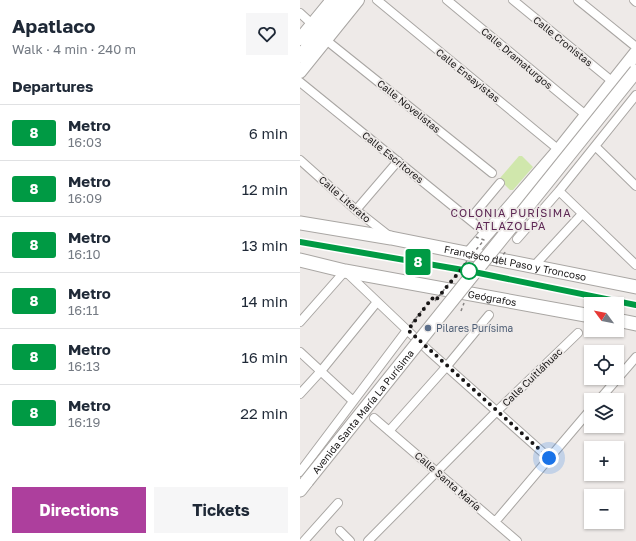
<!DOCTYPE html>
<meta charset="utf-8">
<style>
:root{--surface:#fff;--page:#f6f6f7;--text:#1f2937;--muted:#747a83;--line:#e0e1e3;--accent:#ad3f9d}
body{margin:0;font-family:"Golos Text",sans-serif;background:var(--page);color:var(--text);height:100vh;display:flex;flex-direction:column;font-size:15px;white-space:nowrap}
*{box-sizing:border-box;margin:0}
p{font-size:13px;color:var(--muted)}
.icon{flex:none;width:22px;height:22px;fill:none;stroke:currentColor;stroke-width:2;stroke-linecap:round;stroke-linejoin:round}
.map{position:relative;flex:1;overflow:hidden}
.panel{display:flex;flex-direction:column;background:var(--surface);width:300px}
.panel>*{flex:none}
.badge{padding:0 8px;border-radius:3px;font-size:14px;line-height:26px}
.needle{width:26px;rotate:302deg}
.controls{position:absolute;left:284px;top:297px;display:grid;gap:8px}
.controls a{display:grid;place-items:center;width:40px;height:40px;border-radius:0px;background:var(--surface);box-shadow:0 1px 3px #0004;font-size:20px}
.you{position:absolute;width:20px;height:20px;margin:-10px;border:3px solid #fff;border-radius:50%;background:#1a73e8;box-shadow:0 0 0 6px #1a73e833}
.map>.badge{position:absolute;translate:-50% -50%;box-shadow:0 0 0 2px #fff}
h2{padding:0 12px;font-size:15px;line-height:36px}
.round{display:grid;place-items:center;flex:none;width:42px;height:42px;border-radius:0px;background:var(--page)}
.headline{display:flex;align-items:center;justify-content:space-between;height:68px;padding:0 12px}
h1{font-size:19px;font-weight:700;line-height:30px}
.action{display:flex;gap:8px;margin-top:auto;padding:8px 12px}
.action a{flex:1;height:46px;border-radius:0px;background:var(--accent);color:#fff;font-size:16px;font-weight:700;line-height:46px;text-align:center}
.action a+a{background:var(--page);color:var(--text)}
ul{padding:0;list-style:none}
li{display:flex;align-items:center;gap:12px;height:56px;padding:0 12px;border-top:1px solid var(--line)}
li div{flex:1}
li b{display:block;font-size:15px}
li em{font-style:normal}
li .badge{min-width:44px;font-weight:700;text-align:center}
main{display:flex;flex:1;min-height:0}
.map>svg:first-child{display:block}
.green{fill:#d0e7ac}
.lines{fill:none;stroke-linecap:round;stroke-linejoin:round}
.street-casing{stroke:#a9a6a3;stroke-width:10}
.secondary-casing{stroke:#a9a6a3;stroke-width:14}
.primary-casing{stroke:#a9a6a3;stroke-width:15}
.path{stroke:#868382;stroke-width:1.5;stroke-dasharray:3 3;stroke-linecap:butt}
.street{stroke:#fff;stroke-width:8}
.secondary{stroke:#fff;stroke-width:12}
.primary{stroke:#fff;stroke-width:13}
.rail-casing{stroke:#827f7e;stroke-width:4}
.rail{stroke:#eeeae8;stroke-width:2.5;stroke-dasharray:8;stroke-linecap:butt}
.primary-bridge-casing{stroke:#a9a6a3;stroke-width:15;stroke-linecap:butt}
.path-bridge{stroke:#868382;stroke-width:1.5;stroke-dasharray:3 3;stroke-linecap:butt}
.primary-bridge{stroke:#fff;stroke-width:13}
.line-casing{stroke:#fff;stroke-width:9}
.line{stroke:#009a44;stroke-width:6}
.walk{stroke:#191717;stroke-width:4;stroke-dasharray:0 7.2}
.stop-dot{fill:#fff;stroke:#009a44;stroke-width:2}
.service-dot{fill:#5c6f8a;stroke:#eeeae8;stroke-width:1.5}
.labels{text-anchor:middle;stroke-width:3.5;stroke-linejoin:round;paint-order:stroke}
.street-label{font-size:10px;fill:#191717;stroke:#eeeae8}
.service-label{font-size:10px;fill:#4e5e75;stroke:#eeeae8;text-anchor:start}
.neighbourhood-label{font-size:11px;letter-spacing:1px;fill:#5d2754;stroke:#eeeae8}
</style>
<main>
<section class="panel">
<div class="headline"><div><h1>Apatlaco</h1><p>Walk · 4 min · 240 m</p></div><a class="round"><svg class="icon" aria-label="heart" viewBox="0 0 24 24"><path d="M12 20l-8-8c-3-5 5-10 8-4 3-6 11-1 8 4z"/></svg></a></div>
<h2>Departures</h2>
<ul>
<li><span class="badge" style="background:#009a44;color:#fff">8</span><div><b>Metro</b><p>16:03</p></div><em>6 min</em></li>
<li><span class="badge" style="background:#009a44;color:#fff">8</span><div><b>Metro</b><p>16:09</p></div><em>12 min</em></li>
<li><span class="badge" style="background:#009a44;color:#fff">8</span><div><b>Metro</b><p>16:10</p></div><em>13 min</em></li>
<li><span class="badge" style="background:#009a44;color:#fff">8</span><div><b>Metro</b><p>16:11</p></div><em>14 min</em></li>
<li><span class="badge" style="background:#009a44;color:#fff">8</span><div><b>Metro</b><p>16:13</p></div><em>16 min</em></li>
<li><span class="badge" style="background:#009a44;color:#fff">8</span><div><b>Metro</b><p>16:19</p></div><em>22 min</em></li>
</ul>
<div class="action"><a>Directions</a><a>Tickets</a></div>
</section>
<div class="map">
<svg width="336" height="541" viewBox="0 0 336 541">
<rect width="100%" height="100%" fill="#eeeae8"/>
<path class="green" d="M219 156H222L233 167 213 190H210L201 181 200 178Z"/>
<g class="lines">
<g class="street-casing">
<path id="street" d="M77 0 259 150
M147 0 287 116
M213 0 313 82
M278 0 336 47
M334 0 336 2
M0 13 12 24
M26 40 192 173
M0 82 186 233
M295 146 336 186
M0 160 56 210 89 236
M259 191 336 265
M56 210 98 161
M170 219 200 183
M217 239 259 191 336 95
M234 266 282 214
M0 322 45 271 129 351 249 458
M0 352 53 401
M0 394 21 371 77 302
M299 400 336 357
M74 418 217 541
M89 431 147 366 189 315
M0 472 107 330
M195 522 291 409
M40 531 50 541
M4 541 38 503
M68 541 197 411 278 333"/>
</g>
<g class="secondary-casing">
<path id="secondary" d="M0 39 32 0
M0 56 46 0
M0 72 58 0"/>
</g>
<g class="primary-casing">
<g id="primary">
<path id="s1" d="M0 223 91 238 336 287"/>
<path d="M169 254 259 150 336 53"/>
<path id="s2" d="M0 260 45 271 291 316"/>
<path d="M317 320 336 324"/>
<path d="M0 490 7 481"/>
</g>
</g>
<path class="path" d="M161 311 164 303
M112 323 132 298"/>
<use href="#street" class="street"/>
<use href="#secondary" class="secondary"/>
<use href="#primary" class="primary"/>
<g class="rail-casing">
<path id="rail" d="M0 242 169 271 336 305"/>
</g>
<use href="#rail" class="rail"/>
<g class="primary-bridge-casing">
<g id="primary-bridge">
<path id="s3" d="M7 481 336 71"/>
</g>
</g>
<path class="path-bridge" d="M196 264 206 251
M135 301 184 240 173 236"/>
<use href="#primary-bridge" class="primary-bridge"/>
</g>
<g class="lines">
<g class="line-casing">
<path id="line" d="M0 242 169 271 336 305"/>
</g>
<use href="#line" class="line"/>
<path class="walk" d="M169 271 165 265 135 301 132 298 108 330 249 458"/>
</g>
<circle class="stop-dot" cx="169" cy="271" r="8"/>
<circle class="service-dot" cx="128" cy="328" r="4"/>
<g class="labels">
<g class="street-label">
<text transform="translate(263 41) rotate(39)" y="4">Calle Cronistas</text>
<text transform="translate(217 58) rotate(40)" y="4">Calle Dramaturgos</text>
<text transform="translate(168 75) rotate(39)" y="4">Calle Ensayistas</text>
<text transform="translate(109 106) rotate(39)" y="4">Calle Novelistas</text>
<text transform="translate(93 157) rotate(39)" y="4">Calle Escritores</text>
<text transform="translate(45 199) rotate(41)" y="4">Calle Literato</text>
<text dy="4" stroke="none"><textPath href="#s1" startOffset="219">Francisco del Paso y Troncoso</textPath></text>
<text dy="4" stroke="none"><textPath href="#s2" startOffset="196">Geógrafos</textPath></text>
<text transform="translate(232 377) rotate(-44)" y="4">Calle Cuitláhuac</text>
<text dy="4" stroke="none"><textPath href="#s3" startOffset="89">Avenida Santa María La Purísima</textPath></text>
<text transform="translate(148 481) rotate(41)" y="4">Calle Santa María</text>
</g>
<g class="service-label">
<text x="136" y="332">Pilares Purísima</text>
</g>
<g class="neighbourhood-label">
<text x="211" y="217">COLONIA PURÍSIMA<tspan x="211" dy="13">ATLAZOLPA</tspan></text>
</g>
</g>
</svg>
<div class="controls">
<a><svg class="needle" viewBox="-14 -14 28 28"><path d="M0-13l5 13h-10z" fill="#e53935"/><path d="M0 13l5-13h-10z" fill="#747a83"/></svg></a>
<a><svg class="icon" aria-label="locate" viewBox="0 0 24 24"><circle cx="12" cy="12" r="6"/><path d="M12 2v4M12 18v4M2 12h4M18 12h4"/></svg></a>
<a><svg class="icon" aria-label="layers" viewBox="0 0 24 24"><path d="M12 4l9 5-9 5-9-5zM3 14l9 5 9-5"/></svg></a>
<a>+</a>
<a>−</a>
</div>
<div class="you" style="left:249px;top:458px"></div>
<b class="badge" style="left:118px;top:262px;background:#009a44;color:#fff">8</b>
</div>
</main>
